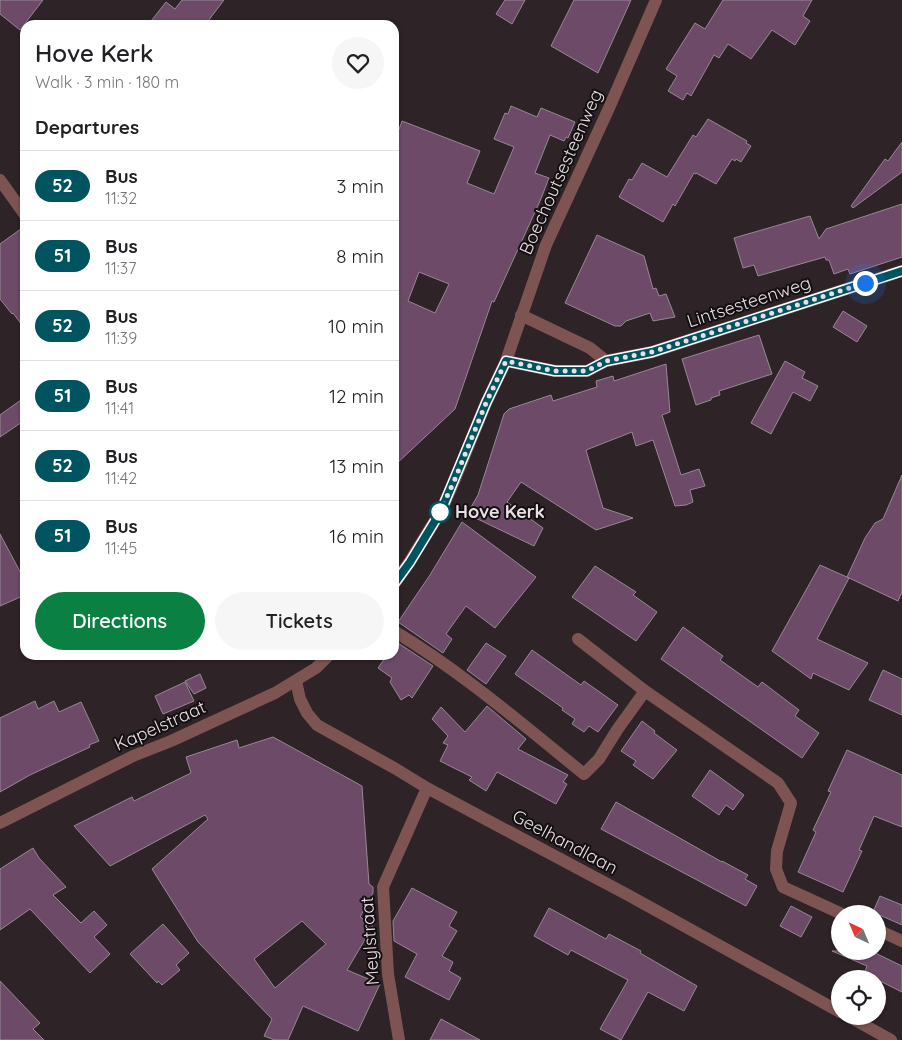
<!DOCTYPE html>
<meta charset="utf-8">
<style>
:root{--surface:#fff;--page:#f6f6f6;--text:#202124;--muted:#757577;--line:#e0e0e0;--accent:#0b8043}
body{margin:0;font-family:Quicksand,sans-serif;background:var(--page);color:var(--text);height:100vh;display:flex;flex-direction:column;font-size:19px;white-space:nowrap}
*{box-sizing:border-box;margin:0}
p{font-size:16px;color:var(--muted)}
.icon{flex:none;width:28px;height:28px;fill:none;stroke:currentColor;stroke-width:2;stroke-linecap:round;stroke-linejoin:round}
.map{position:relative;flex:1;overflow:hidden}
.drawer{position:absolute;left:20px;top:20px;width:379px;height:640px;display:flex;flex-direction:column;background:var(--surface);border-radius:15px;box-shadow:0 1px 4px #0004}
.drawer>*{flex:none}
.badge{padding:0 10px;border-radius:16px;font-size:18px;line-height:32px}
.needle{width:32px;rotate:316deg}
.fabs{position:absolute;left:831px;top:905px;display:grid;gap:10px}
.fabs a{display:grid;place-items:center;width:55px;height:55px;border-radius:50%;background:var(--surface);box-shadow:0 1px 4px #0004;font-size:25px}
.you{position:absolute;width:25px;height:25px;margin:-12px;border:4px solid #fff;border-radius:50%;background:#1a73e8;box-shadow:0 0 0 8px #1a73e833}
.map>.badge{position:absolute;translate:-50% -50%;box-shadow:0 0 0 2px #fff}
h2{padding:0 15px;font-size:19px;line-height:45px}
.round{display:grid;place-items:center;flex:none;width:52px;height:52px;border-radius:26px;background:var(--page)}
.headline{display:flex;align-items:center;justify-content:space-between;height:85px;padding:0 15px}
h1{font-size:24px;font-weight:600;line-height:38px}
.button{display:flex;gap:10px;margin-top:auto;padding:10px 15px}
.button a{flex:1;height:58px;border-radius:30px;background:var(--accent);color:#fff;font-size:20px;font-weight:600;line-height:58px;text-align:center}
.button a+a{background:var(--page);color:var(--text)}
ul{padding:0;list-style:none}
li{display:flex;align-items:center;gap:15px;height:70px;padding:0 15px;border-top:1px solid var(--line)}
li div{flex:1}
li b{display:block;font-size:19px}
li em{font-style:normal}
li .badge{min-width:55px;font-weight:700;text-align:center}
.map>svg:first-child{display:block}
.building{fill:#6e4a69;stroke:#958993;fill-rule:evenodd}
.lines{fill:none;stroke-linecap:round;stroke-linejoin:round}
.minor{stroke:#7e5452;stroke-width:12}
.line-casing{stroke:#fff;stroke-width:11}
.line{stroke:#005460;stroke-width:8}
.walk{stroke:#e7dfe2;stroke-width:5;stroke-dasharray:0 9}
.stop-dot{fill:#fff;stroke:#005460;stroke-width:2.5}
.labels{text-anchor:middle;stroke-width:4;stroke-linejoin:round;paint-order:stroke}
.street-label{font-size:18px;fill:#e7dfe2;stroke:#130e0f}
.stop-label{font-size:18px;font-weight:bold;fill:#e7dfe2;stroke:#130e0f;text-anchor:start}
</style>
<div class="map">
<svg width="902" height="1040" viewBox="0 0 902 1040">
<rect width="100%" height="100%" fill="#2e2327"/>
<path class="building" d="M0 0H43L20 30 0 14Z
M182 0H224L205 25H148L166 2 175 9Z
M505 0H525L512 24 496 14Z
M574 0H631L598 73 551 46Z
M723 0H812L803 16 810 21 795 45 772 30 751 59 728 44 719 58 714 55 691 96 687 93 683 100 668 91 677 76 666 69 695 23 705 29Z
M511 106 537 117 541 108 575 122 568 138 566 137 564 141 550 135 535 173 549 178 540 201 494 302 492 301 455 409 394 466V143L402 121 480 151 467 183 494 194 514 147 494 139 505 113 508 114ZM419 272 449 284 435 313 408 301Z
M708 119 747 141 746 143 751 146 741 162 736 159 735 161 732 159 716 184 696 173V174L694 173 675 206 673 204 663 222 619 197 629 179 632 180 642 163 667 177 693 135 696 137Z
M902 142V172L853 208 851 206 885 159 888 161Z
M902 204V257L850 274 848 269 834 274 829 260H826L825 257 758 276 754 265 743 268 734 238 810 216 819 239 826 229Z
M25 226V329L13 313 12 314 0 299V244Z
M597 235 644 256 653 289 656 288 659 296 666 294 675 317 653 321 650 313 626 321 621 326H615L565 303Z
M843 311 867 326 857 342 833 327Z
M759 335 772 374 719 391 720 395 711 398V400L696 405 682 359Z
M785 361 805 372 802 378 818 386 810 401 793 392 771 434 751 423Z
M666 364 670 412 662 415 681 475 699 469 705 486 690 490 693 502 686 505 675 506 653 440 636 446 632 432 586 450 603 508 633 518 596 530 521 482 507 502 543 528 534 546 467 514 478 495 504 414 509 409 551 395 553 401 597 387 596 381 613 376 614 381Z
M25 397V420L0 437V415Z
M902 475V592L898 601 847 577 865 538 875 523 883 519Z
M462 522 536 577 495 628 466 606 446 634 452 639 443 653 398 622 430 575Z
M0 534 25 581V595L0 606Z
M820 565 849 578 817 639 868 663 849 690 813 673 811 679 772 651Z
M595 566 636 592 633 595 657 612 636 641 572 597Z
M683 627 723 656 720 660 758 687 762 682 799 710 795 716 819 733 802 758 661 659Z
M395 641 433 666 412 698 409 695 401 700 390 682 392 678 378 668 387 655H394Z
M486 643 506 656 486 684 467 670Z
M532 650 581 685 584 681 618 705 598 732 589 726 584 732 572 724 575 719 562 710 563 708 515 674Z
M883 670 902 679V715L869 700Z
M200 674 206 688 194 694 185 681Z
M185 682 194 701 163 714 155 696Z
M35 701 38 709 54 701 59 712 81 702 99 741 89 745 90 747 30 775 0 792V718Z
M487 706 526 739 518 749 568 775 563 782 567 784 556 804 497 772 486 791 469 780 472 777 440 761 448 745 443 743 448 736 432 719 441 707 465 732Z
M642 721 655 731 654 733 677 750 653 779 633 765 636 761 621 751Z
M273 737 362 786 369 884 373 887V893L360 917 373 926 347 970 380 984 358 1031 303 1006 288 1040H275L264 1036 272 1019 198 942 152 869 208 819 205 815 110 866 74 826 132 797 134 801 191 773 186 757 237 740 239 748ZM302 921 326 944 275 988 254 959Z
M847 750 902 775V827L874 816 859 850 862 851 843 892 798 872 816 832 813 830 831 792 828 791Z
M710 770 744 795 733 810 726 805 719 815 692 796Z
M616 802 722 862V861L748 875 745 879 757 886 746 906 601 829Z
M33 848 39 858 66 887 53 895 81 923 94 911 107 925 94 937 110 954 90 973 30 909 0 930V869Z
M412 888 457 912 449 926 457 931 442 956 453 962 449 971 461 978 449 1000 405 977 417 954 394 941 393 921Z
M880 896 902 905V925L873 912Z
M791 906 812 917 801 937 780 926Z
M549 908 606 939 609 934 641 951 640 953 697 986 684 1011 648 992 621 1040 600 1029 628 980 571 950 568 955 534 936Z
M163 924 189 953 176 965 180 970 162 985 158 981 157 983 130 954Z
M832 951H871L902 966V992L878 980V979H874L864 974 867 966Z
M0 981 40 1023 33 1029 44 1040H0Z
M441 1019 480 1040H430Z"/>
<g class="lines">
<path class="minor" d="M0 180 25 215
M521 315 590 348 606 361
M506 361 555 371H587L606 361 652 352 902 271
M394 584 410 561 441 511 455 479 486 403 506 361 546 245 609 108 656 0
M394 631C462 672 522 724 584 774L599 759 617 730 645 691
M578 639 645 691 778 783 791 803 777 851 776 869 783 887 842 914
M296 681 300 699 307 713 317 725 396 769 427 788 628 895 840 1012
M0 823 133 756 171 741 275 693 316 668 329 655
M878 930 902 941
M848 1016 891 1040
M399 1040 388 974 383 887 427 788"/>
</g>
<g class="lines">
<g class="line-casing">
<path id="line" d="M394 584 410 562 441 511 486 403 506 361 555 371H587L606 361 652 352 902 271"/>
</g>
<use href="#line" class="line"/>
<path class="walk" d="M440 512 455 479 486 403 506 361 555 371H587L606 361 652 352 865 283"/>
</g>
<circle class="stop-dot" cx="440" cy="512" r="10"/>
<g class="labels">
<g class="street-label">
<text transform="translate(561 172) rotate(-66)" y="6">Boechoutsesteenweg</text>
<text transform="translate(749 302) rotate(-18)" y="6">Lintsesteenweg</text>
<text transform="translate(160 726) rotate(-24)" y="6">Kapelstraat</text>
<text transform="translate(565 842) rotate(28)" y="6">Geelhandlaan</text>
<text transform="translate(370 941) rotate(-94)" y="6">Meylstraat</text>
</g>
<g class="stop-label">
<text x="455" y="518">Hove Kerk</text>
</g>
</g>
</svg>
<div class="fabs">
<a><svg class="needle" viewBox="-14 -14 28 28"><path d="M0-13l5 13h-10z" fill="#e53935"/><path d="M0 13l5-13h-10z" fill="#757577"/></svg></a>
<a><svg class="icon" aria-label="locate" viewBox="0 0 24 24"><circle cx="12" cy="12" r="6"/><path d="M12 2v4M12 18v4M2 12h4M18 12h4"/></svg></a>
</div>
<div class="you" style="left:865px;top:283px"></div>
<section class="drawer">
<div class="headline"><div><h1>Hove Kerk</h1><p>Walk · 3 min · 180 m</p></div><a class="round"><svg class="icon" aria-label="heart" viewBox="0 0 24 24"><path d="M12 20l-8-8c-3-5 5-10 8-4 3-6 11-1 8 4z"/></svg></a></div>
<h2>Departures</h2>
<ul>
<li><span class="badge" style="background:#005460;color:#fff">52</span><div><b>Bus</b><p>11:32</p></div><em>3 min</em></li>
<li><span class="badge" style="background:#005460;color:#fff">51</span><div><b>Bus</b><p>11:37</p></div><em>8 min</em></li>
<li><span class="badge" style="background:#005460;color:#fff">52</span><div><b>Bus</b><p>11:39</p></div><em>10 min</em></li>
<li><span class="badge" style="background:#005460;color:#fff">51</span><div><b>Bus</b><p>11:41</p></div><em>12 min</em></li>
<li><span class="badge" style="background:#005460;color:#fff">52</span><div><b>Bus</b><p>11:42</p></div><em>13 min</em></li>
<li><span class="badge" style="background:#005460;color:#fff">51</span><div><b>Bus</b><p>11:45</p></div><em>16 min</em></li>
</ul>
<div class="button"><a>Directions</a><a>Tickets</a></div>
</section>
</div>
